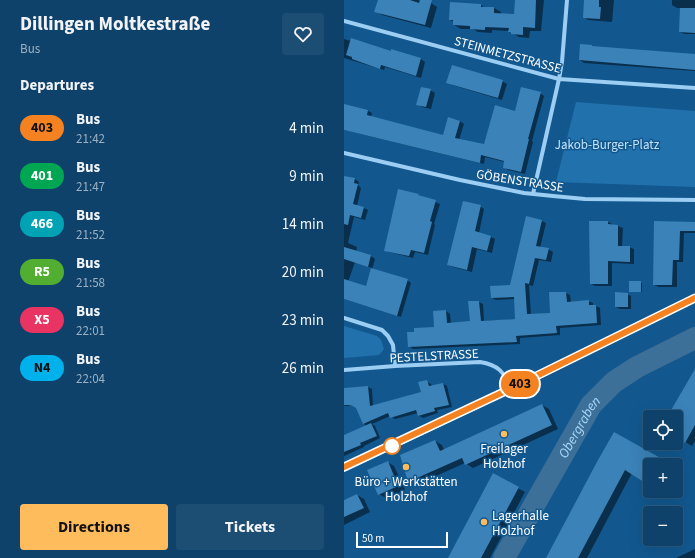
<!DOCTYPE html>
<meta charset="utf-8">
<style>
:root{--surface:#0e426b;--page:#1c4d73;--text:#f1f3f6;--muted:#9bb0c1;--line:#2e5b7e;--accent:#ffbc5d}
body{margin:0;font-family:"Source Sans 3",sans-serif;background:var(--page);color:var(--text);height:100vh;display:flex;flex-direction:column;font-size:15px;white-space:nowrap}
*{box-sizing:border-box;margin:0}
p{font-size:13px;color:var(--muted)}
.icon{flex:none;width:22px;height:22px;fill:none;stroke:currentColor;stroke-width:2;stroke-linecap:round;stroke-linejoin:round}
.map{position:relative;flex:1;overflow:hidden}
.drawer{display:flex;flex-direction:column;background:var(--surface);width:344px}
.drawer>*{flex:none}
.badge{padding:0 8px;border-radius:13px;font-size:14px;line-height:26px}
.tools{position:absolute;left:299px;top:410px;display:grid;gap:8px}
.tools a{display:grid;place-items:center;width:40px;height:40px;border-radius:4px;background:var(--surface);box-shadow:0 4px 16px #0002,0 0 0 1px var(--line);font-size:20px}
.scale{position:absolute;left:12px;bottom:10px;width:92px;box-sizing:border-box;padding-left:4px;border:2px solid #fff;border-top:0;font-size:11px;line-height:14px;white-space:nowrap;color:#fff;-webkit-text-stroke:3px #12588f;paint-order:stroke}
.map>.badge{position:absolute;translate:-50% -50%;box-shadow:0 0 0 2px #fff}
h2{padding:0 20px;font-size:15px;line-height:36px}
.round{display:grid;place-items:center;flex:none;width:42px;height:42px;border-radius:4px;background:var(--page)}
.head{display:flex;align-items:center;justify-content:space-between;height:68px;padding:0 20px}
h1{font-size:19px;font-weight:700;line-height:30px}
.primary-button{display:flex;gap:8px;margin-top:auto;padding:8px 20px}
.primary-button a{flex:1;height:46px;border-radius:4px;background:var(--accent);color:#111;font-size:16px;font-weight:700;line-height:46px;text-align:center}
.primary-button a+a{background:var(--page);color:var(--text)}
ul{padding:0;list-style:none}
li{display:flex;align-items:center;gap:12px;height:48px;padding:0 20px}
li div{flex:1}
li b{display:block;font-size:15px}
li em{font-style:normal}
li .badge{min-width:44px;font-weight:700;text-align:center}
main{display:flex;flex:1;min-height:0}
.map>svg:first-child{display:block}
.green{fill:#2171ac}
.shadow{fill:#0007;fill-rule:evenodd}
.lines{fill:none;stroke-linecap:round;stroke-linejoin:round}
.river{stroke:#3d7098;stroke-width:22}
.building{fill:#3b82b8}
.minor{stroke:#9ccdf2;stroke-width:4}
.secondary{stroke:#cbe6fc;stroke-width:8}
.line-casing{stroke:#fff;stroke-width:9}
.line{stroke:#f58220;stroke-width:6}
.poi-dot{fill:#ffbc5d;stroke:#12588f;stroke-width:1.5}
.stop-dot{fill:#fff;stroke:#f58220;stroke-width:2}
.labels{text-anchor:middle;stroke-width:3;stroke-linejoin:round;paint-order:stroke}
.street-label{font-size:13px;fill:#fff;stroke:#12588f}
.park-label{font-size:13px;fill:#c3e4fd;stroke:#12588f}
.poi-label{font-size:13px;fill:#fff;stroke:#12588f}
.water-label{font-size:14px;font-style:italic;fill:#a8d7f9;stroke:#12588f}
</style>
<main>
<section class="drawer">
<div class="head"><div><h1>Dillingen Moltkestraße</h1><p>Bus</p></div><a class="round"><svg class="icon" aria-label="heart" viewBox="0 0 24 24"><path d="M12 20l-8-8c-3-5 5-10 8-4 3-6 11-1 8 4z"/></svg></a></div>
<h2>Departures</h2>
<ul>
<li><span class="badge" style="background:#f58220;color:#111">403</span><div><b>Bus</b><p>21:42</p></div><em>4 min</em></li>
<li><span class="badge" style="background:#00a651;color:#fff">401</span><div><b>Bus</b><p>21:47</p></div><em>9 min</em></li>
<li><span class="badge" style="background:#00a3b4;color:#fff">466</span><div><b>Bus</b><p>21:52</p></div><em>14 min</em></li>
<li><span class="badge" style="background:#51ae31;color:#fff">R5</span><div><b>Bus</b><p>21:58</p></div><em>20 min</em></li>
<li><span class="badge" style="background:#e83363;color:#fff">X5</span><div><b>Bus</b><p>22:01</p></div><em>23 min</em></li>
<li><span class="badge" style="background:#00b1eb;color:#111">N4</span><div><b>Bus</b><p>22:04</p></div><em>26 min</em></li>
</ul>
<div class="primary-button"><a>Directions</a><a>Tickets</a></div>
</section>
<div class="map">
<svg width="351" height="558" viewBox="0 0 351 558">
<rect width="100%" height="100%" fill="#12588f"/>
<path class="green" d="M232 102 351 111V187L212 182Z
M0 326 33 336 37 340 40 349 35 355 0 358Z"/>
<path class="shadow" d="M35 0H73L87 3 93 7 87 28 38 15 32 11Z
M172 0H200L197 31H186L185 38 175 37 165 31 148 30V33L134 32 129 29H117L110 25V22L106 20 137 5 141 8H150L157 12V15H171Z
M241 0H270L268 22 244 20 240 17Z
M328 0H351V34H341L336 32 337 8H333L328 5Z
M0 39 47 52 48 51 77 59 81 62 77 78 41 67 40 70 0 58Z
M248 46 250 47 351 55V71L240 63 236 60Z
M158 81 163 84 158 100 108 85Z
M86 90 91 93 87 109 78 107 74 104Z
M196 93 200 96 188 141 189 142 181 174 164 170 160 167 161 162 141 157 140 164 0 130V105L24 111 28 113 27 117 99 136 116 121 120 124 115 140 140 146 171 112Z
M0 177 11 179 15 182 14 185 17 188 13 206 20 208 24 210 21 220 10 217 4 243 13 247 12 252 27 256 31 259 28 270 63 280 67 283 57 317 0 299ZM11 262 28 268 22 287 4 282Z
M55 190 74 195 96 204 90 224 91 225 84 255 71 252 69 258 45 252 41 250Z
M136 206 140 209 135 233 147 237 151 239 148 253 133 249 128 272 109 267 104 265Z
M198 221 202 223 196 248 204 249 209 252 207 262 195 260 189 286 185 285 187 315 207 314 206 293H222L226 295 227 302 244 301 249 303V306H252L256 308 257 325 216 328V335L176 338V344L69 349 65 346 91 328 102 311 106 314 107 323 127 322 135 302 139 304 140 321 172 319 171 299 152 300 148 298 167 286Z
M264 222 268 224V225L274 226 279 228 278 247H285L290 249V264L268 263V286H251L247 284Z
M311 222 351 223V233H340L339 262H333V287H315L310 285Z
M296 282 298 283V292H288L286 291Z
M283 294 287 296V309H276L272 307Z
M351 371V441L348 446 332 436V417H324Z
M83 382 87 384 88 386 99 384 103 386 108 407 93 410 94 413 79 418 74 415V413L51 419 46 416 28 424 31 426 36 438 20 446V447L0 456V438L23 426 20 424 8 395 5 406H0V391L24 387 28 389 29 406 78 393Z
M198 405 205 409 214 429 129 468 121 463 72 485 65 481 91 441 98 445 100 450Z
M255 460 325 465H306V485L288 473 243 558H207Z
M43 462 50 466 61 490 42 498 35 494Z
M150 475 181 492 146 558H110Z
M13 495 20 499 26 512 0 525V499L1 500Z
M351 549V558H332Z"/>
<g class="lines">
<path class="river" id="s1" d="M160 558 247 405 270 382 293 367 351 338"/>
</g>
<path class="building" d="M34 0H66L75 3 76 0H88L81 25 30 12Z
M171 0H192L191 28 179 27V35L167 34V32H164L165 28 141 27V30L126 29V26L109 25V20H105L106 2 137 4V7H150V13L170 14Z
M240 0H255V7H257L256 19 239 18Z
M336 8H351V33L335 32Z
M7 38 47 51V49L77 58 72 76 37 65 36 69 8 59V57L2 55Z
M236 44 248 45V46L351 54V70L235 60Z
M108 65 159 80 154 98 102 83Z
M77 87 87 89 82 107 72 105Z
M177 87 197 92 184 139H185L177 172 159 168 160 161 137 155 136 163 0 130V104L24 110 23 115 99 135 104 117 116 121 111 138 140 144 151 105 171 111Z
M0 176 11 178 10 183 14 184 9 204 20 207 17 218 6 215 4 225 0 224Z
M54 189 75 194 74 195 92 200 86 221 88 222 80 253 67 250 65 256 40 251Z
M119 201 137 205 131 231 147 236 143 251 128 247 123 270 103 265Z
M182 216 198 220 192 246 205 248 202 260 191 258 185 284 181 283 183 314 206 313 205 292H222L223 302 245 300V305H252L253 323 212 326 213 333 172 336 173 342 64 347 63 332H70V328L90 327 89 311 102 310 103 323 126 321 124 301H135L137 321 171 319 170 297 147 298 146 286 166 285Z
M245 221H264V224L274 225V246H286V262L264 261V284H246Z
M310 221 351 222V231H336L335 260H329L328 285H309Z
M0 247 27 255 24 267 0 259Z
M27 268 64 279 53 316 0 299V279L22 286Z
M285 281H297V292H285Z
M271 292 284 293V307H271Z
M351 369V425L341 443 332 437V417H323Z
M83 380 85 386 99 383 105 405 90 408 91 411 74 416 72 410 46 418 44 413 19 424 12 408 7 405H0V388L24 386 26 406 77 392 74 382Z
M198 404 208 425 121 465 118 458 64 482 56 455 91 440 96 451Z
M27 423 33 436 16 443 17 445 0 452V435Z
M270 432 329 465H306V486L281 470 234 558H202L254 460Z
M44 461 54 486 34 495 23 470Z
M149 473 175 487 137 558H104Z
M13 494 20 508 0 517V500Z"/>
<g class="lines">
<path class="minor" d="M0 21 215 79 351 88
M0 153 116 180 180 193 209 196 241 199 351 200
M189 194 215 79 218 62 223 0
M0 318 38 330 44 336 49 345 51 366
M0 370 51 366 136 362C155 365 159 372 168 388"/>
<path class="secondary" d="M0 468 168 388 351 298"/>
</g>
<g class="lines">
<g class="line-casing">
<path id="line" d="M0 467 168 388 351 298"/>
</g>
<use href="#line" class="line"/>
</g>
<g class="poi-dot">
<circle cx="160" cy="434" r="4"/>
<circle cx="62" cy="467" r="4"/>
<circle cx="140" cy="522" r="4"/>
</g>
<circle class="stop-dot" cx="48" cy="446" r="8"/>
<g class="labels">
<g class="street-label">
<text transform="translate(164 54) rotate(15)" y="5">STEINMETZSTRASSE</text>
<text transform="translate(176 180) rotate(9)" y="5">GÖBENSTRASSE</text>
<text transform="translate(90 355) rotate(-3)" y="5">PESTELSTRASSE</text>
</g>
<g class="park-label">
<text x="263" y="149">Jakob-Burger-Platz</text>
</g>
<g class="poi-label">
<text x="160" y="453">Freilager<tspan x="160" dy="15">Holzhof</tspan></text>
<text x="62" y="486">Büro + Werkstätten<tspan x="62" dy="15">Holzhof</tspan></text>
<text x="148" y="520" text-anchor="start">Lagerhalle<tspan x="148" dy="15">Holzhof</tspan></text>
</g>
<g class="water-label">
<text dy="5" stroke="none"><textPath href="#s1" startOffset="151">Obergraben</textPath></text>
</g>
</g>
</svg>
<div class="tools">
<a><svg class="icon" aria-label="locate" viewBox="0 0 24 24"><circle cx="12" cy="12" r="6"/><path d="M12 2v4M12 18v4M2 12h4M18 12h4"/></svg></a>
<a>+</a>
<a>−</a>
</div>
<div class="scale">50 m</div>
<b class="badge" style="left:176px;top:384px;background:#f58220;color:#111">403</b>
</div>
</main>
